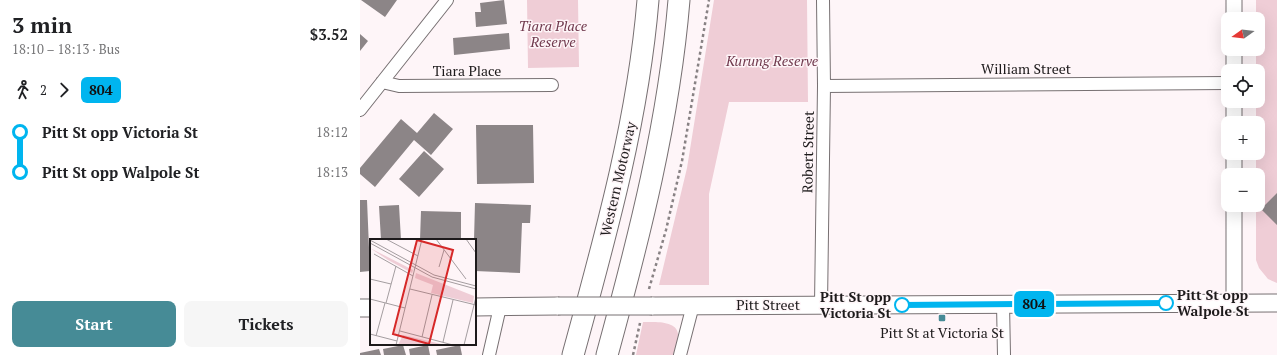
<!DOCTYPE html>
<meta charset="utf-8">
<style>
:root{--surface:#fff;--page:#f6f6f6;--text:#202124;--muted:#757577;--accent:#468b96}
body{margin:0;font-family:"PT Serif",serif;background:var(--page);color:var(--text);height:100vh;display:flex;flex-direction:column;font-size:15px;white-space:nowrap}
*{box-sizing:border-box;margin:0}
p{font-size:13px;color:var(--muted)}
.icon{flex:none;width:22px;height:22px;fill:none;stroke:currentColor;stroke-width:2;stroke-linecap:round;stroke-linejoin:round}
.map{position:relative;flex:1;overflow:hidden}
.panel{display:flex;flex-direction:column;background:var(--surface);width:360px}
.panel>*{flex:none}
.badge{padding:0 8px;border-radius:6px;font-size:14px;line-height:26px}
.needle{width:26px;rotate:256deg}
.tools{position:absolute;left:861px;top:12px;display:grid;gap:8px}
.tools a{display:grid;place-items:center;width:44px;height:44px;border-radius:8px;background:var(--surface);box-shadow:0 4px 16px #0002;font-size:20px}
.map>.badge{position:absolute;translate:-50% -50%;box-shadow:0 0 0 2px #fff}
.legs{display:flex;align-items:center;gap:6px;height:44px;padding:0 12px;font-size:13px}
.legs p{margin-inline-start:auto}
.head{display:flex;align-items:center;justify-content:space-between;height:68px;padding:0 12px}
h1{font-size:22px;font-weight:700;line-height:30px}
.action{display:flex;gap:8px;margin-top:auto;padding:8px 12px}
.action a{flex:1;height:46px;border-radius:8px;background:var(--accent);color:#fff;font-size:16px;font-weight:700;line-height:46px;text-align:center}
.action a+a{background:var(--page);color:var(--text)}
ul{padding:0 12px;list-style:none}
li{display:flex;align-items:center;gap:14px;height:40px;font-size:15px}
li i{display:grid;place-items:center;width:6px;height:100%;margin:0 5px;background:currentColor}
li i::after{content:'';width:10px;height:10px;margin:-5px;border:3px solid;border-radius:50%;background:var(--surface)}
li p{margin-inline-start:auto}
li:first-child i{background:linear-gradient(#0000 50%,currentColor 0)}
li:last-child i{background:linear-gradient(currentColor 50%,#0000 0)}
main{display:flex;flex:1;min-height:0}
.map>svg:first-child{display:block}
.green{fill:#efcdd6}
.building{fill:#8c8587}
.lines{fill:none;stroke-linecap:round;stroke-linejoin:round}
.minor-casing{stroke:#777072;stroke-width:14}
.tertiary-casing{stroke:#777072;stroke-width:17}
.secondary-casing{stroke:#777072;stroke-width:19}
.motorway-casing{stroke:#777072;stroke-width:23}
.path{stroke:#888284;stroke-width:2.5;stroke-dasharray:3 3;stroke-linecap:butt}
.minor{stroke:#fff;stroke-width:12}
.tertiary{stroke:#fff;stroke-width:15}
.secondary{stroke:#fff;stroke-width:17}
.motorway{stroke:#fff;stroke-width:21}
.secondary-bridge-casing{stroke:#777072;stroke-width:19;stroke-linecap:butt}
.secondary-bridge{stroke:#fff;stroke-width:17}
.line-1-casing{stroke:#fff;stroke-width:9}
.line-1{stroke:#00b5ef;stroke-width:6}
.stop-1-dot{fill:#fff;stroke:#00b5ef;stroke-width:2}
.poi-dot{fill:#468b96;stroke:#fef5f8;stroke-width:1.5}
.labels{text-anchor:middle;stroke-width:3;stroke-linejoin:round;paint-order:stroke}
.park-label{font-size:14px;font-style:italic;fill:#70394d;stroke:#fef5f8}
.street-label{font-size:14px;fill:#1d1a1b;stroke:#fef5f8}
.stop-label{font-size:14px;font-weight:bold;fill:#1d1a1b;stroke:#fef5f8;text-anchor:start}
.poi-label{font-size:14px;fill:#1d1a1b;stroke:#fef5f8}
.inset-road{fill:none;stroke:#a49da0;stroke-width:1}
.view{fill:#d62828;fill-opacity:0.15;stroke:#d62828;stroke-width:2}
.inset-edge{fill:none;stroke:#1d1a1b;stroke-width:2}
</style>
<main>
<section class="panel">
<div class="head"><div><h1>3 min</h1><p>18:10 – 18:13 · Bus</p></div><b>$3.52</b></div>
<div class="legs"><svg class="icon" aria-label="walk" viewBox="0 0 24 24"><circle cx="13" cy="4" r="2"/><path d="M13 8l-2 6 4 7M11 14l-3 7M7 12l3-4h3l4 4"/></svg>2<svg class="icon" aria-label="forward" viewBox="0 0 24 24"><path d="M9 5l7 7-7 7"/></svg><b class="badge" style="background:#00b5ef;color:#111">804</b></div>
<ul>
<li><i style="color:#00b5ef"></i><b>Pitt St opp Victoria St</b><p>18:12</p></li>
<li><i style="color:#00b5ef"></i><b>Pitt St opp Walpole St</b><p>18:13</p></li>
</ul>
<div class="action"><a>Start</a><a>Tickets</a></div>
</section>
<div class="map">
<svg width="917" height="355" viewBox="0 0 917 355">
<rect width="100%" height="100%" fill="#fef5f8"/>
<path class="green" d="M167 0H218L219 67 168 68Z
M354 0H447L448 102H369L349 194V285H299L327 168Z
M896 0H917V283L908 279 899 268 896 260V205H898V175H896V153H898V123H896V101H898V71H896V49H898V19H896Z
M283 322C293 322 317 320 318 334 318 340 315 349 313 355H276Z"/>
<path class="building" d="M1 0H37L25 17Z
M144 0 147 24 116 27 115 12H121L120 3Z
M149 33 150 49 94 55 93 38Z
M0 34 8 41 0 51Z
M74 113 93 129 71 155 54 140 15 187 0 174V168L41 119 57 133Z
M116 125H173L174 183 117 184Z
M64 151 84 169 59 197 39 179Z
M917 193V225L901 209Z
M0 200H7L10 271 0 272Z
M115 203 171 205 170 223H162L160 273 115 271V240H114Z
M39 205 41 240H21L19 206Z
M61 211 101 212V240H60Z
M43 345 46 355H24L23 349Z
M68 345 70 355H50L49 349Z
M100 345 102 355H77L76 350Z
M19 349 21 355H0V353Z"/>
<g class="lines">
<g class="minor-casing">
<path id="minor" d="M22 82 39 86 192 85
M464 86 868 83
M0 110 87 0
M643 304 644 355
M461 305 464 86 463 0
M129 355 140 307
M320 355 333 305"/>
</g>
<g class="tertiary-casing">
<path id="tertiary" d="M874 19V0
M874 71V49
M874 123V101
M874 175V153
M874 205V303"/>
</g>
<g class="secondary-casing">
<path id="secondary" d="M292 306 917 303
M115 307 198 306
M0 308H11"/>
</g>
<g class="motorway-casing">
<path id="motorway" d="M213 355C245 238 278 121 288 0
M247 355C279 238 309 121 319 0"/>
</g>
<path class="path" d="M289 289 306 230 322 161 349 0
M273 355 280 323"/>
<use href="#minor" class="minor"/>
<use href="#tertiary" class="tertiary"/>
<use href="#secondary" class="secondary"/>
<use href="#motorway" class="motorway"/>
<g class="secondary-bridge-casing">
<path id="secondary-bridge" d="M198 306H292"/>
</g>
<use href="#secondary-bridge" class="secondary-bridge"/>
</g>
<g class="lines">
<g class="line-1-casing">
<path id="line-1" d="M542 305 806 303"/>
</g>
<use href="#line-1" class="line-1"/>
</g>
<g class="stop-1-dot">
<circle cx="806" cy="303" r="7"/>
<circle cx="542" cy="305" r="7"/>
</g>
<rect class="poi-dot" x="578" y="314" width="8" height="8" rx="2"/>
<g class="labels">
<g class="park-label">
<text x="193" y="31">Tiara Place<tspan x="193" dy="16">Reserve</tspan></text>
<text x="412" y="66">Kurung Reserve</text>
</g>
<g class="street-label">
<text x="666" y="74">William Street</text>
<text x="107" y="76">Tiara Place</text>
<text transform="translate(448 152) rotate(-89)" y="5">Robert Street</text>
<text transform="translate(258 179) rotate(-77)" y="5">Western Motorway</text>
<text x="408" y="310">Pitt Street</text>
</g>
<g class="stop-label">
<text x="817" y="300">Pitt St opp<tspan x="817" dy="16">Walpole St</tspan></text>
<text x="531" y="302" text-anchor="end">Pitt St opp<tspan x="531" dy="16">Victoria St</tspan></text>
</g>
<g class="poi-label">
<text x="582" y="338">Pitt St at Victoria St</text>
</g>
</g>
<g transform="translate(10 239)">
<rect width="106" height="106" fill="#fef5f8"/>
<path d="M0 9 43 31 42 34 18 21ZM46 34 104 57 103 64 61 54 63 46 45 39ZM33 96 63 103 75 106H28Z" fill="#efcdd6"/>
<path class="inset-road" d="M16 0 48 17M66 0 96 40M96 0 106 14M0 1 64 36 106 47M0 4 62 38 106 50M4 15 43 37M69 28 74 11M0 40 21 45M40 50 106 66M0 60 35 69M16 64 26 27M30 92 83 106M0 95 27 102M6 97 15 64M52 98 62 56M73 103 83 61M26 106 52 0M94 106 106 58"/>
<path class="view" d="M47 1 83 11 59 105 23 95Z"/>
<rect width="106" height="106" class="inset-edge"/>
</g>
</svg>
<div class="tools">
<a><svg class="needle" viewBox="-14 -14 28 28"><path d="M0-13l5 13h-10z" fill="#e53935"/><path d="M0 13l5-13h-10z" fill="#757577"/></svg></a>
<a><svg class="icon" aria-label="locate" viewBox="0 0 24 24"><circle cx="12" cy="12" r="6"/><path d="M12 2v4M12 18v4M2 12h4M18 12h4"/></svg></a>
<a>+</a>
<a>−</a>
</div>
<b class="badge" style="left:674px;top:304px;background:#00b5ef;color:#111">804</b>
</div>
</main>
